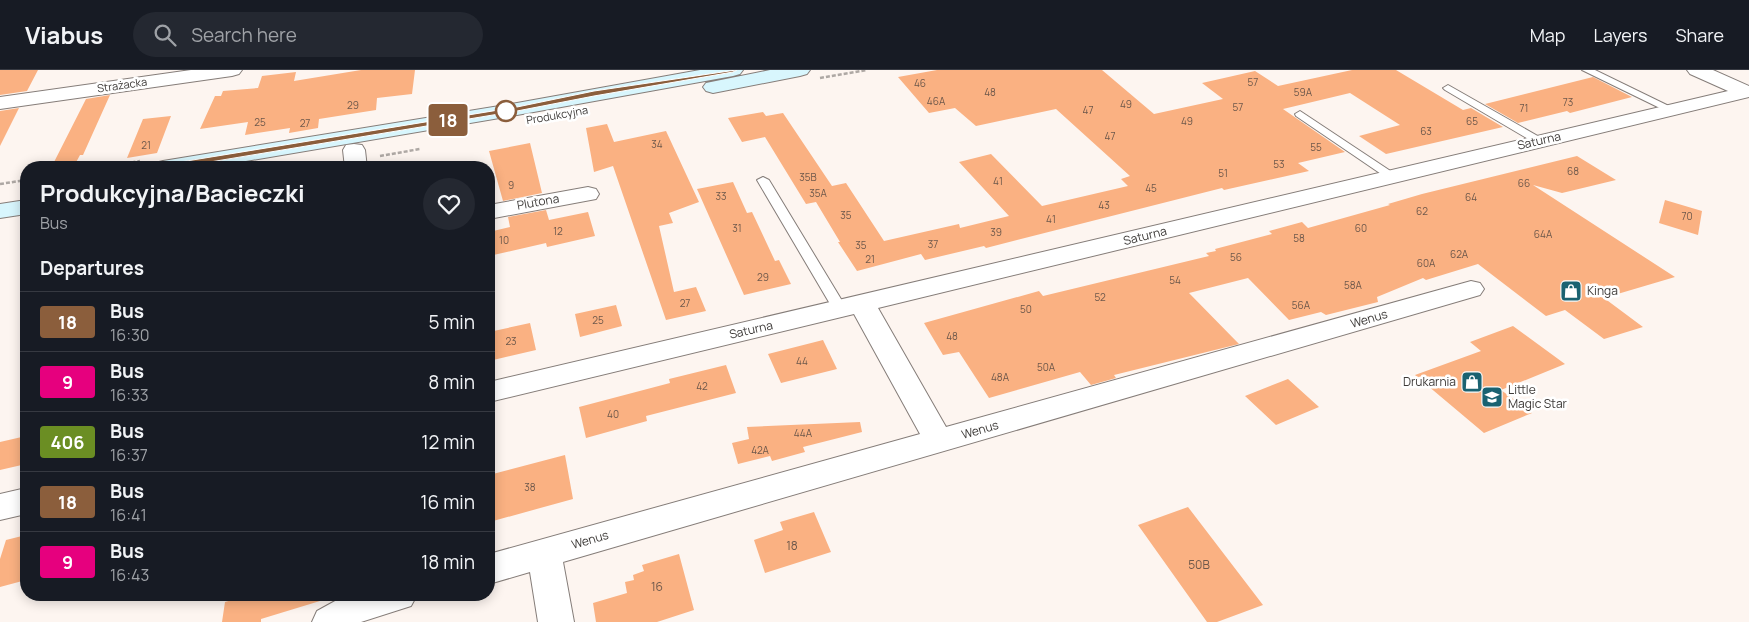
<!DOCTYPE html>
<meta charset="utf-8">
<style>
:root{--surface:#171b24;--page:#242831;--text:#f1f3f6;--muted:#9ea1a6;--line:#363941}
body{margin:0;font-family:Manrope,sans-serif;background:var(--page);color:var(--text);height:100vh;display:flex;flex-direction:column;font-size:19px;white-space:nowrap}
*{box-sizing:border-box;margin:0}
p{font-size:16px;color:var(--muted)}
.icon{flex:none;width:28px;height:28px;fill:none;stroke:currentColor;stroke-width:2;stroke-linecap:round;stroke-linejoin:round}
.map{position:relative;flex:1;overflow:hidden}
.drawer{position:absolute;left:20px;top:91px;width:475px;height:440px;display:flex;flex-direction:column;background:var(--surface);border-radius:20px;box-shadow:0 2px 12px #0003}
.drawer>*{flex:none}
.badge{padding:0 10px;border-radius:4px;font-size:18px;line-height:32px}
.map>.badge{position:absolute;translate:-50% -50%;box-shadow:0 0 0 2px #fff}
h2{padding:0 20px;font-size:19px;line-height:45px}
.round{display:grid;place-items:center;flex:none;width:52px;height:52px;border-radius:26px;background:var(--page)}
.overview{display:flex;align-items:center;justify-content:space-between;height:85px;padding:0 20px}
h1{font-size:24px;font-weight:700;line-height:38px}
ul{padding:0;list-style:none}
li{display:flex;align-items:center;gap:15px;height:60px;padding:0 20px;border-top:1px solid var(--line)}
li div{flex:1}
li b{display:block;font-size:19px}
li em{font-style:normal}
li .badge{min-width:55px;font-weight:700;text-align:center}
header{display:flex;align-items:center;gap:30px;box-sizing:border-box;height:70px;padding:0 25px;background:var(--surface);border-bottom:1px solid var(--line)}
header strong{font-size:24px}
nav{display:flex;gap:28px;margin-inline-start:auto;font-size:18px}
.search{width:350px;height:45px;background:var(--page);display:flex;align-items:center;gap:12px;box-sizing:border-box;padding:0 18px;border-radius:28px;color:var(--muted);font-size:19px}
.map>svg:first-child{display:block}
.building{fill:#fab182}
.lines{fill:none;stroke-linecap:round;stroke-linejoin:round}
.lane-casing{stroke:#857d79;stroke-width:2}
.street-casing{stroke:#857d79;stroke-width:2}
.secondary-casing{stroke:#857d79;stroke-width:2}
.path{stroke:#aea8a4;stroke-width:2.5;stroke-dasharray:4 2;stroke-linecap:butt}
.lane{fill:#fff;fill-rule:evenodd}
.street{fill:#fff;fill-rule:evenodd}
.secondary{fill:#d8f6fd;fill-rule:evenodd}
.line{fill:#8b5e3c;stroke:#fff}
.stop-dot{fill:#fff;stroke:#8b5e3c;stroke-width:2.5}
.labels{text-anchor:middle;stroke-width:5;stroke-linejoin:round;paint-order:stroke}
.number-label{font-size:10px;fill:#6d584b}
.far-street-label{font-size:11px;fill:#3e3b39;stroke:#fff}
.street-label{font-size:12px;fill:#3e3b39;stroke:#fff}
.poi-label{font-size:12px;fill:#3e3b39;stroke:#fff;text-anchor:start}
.near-number-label{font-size:12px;fill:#6d584b}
</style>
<header>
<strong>Viabus</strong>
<div class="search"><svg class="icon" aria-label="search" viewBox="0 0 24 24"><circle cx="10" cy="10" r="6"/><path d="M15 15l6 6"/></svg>Search here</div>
<nav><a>Map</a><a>Layers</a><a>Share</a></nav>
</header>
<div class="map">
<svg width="1749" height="552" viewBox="0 0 1749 552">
<rect width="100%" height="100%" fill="#fdf5f0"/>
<path class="building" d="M0 0H38L27 21 0 25Z
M361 0H415L412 24 377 28 376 40 319 49 318 58 289 63 290 58 245 65 248 52 200 59 215 26H221L223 21 258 18 262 6 296 2 294 11Z
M937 0H1102L1154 44 1223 29 1202 13 1255 1 1278 16 1352 0H1396L1463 40 1471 38 1503 57 1386 84 1359 66 1400 55 1350 23 1283 39 1345 82 1298 93 1309 101 1224 120 1222 118 986 178 984 176 925 190 921 184 857 201 838 172H840L816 132 806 134 765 67 742 72 728 48 763 42 766 46 783 43 832 116 846 113 884 171 959 154 960 158 1009 146 959 92 991 84 1042 136 1128 116 1121 109 1130 106 1056 39 976 56 955 38 929 43 898 7Z
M1593 7 1632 27 1570 43 1567 41 1518 53 1485 34Z
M110 25 83 85H80L73 98H51L86 29Z
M19 38 0 76V41Z
M171 46 157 83 127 88 143 49Z
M607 54 614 72 666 61 699 132 669 143 673 153 659 156 674 222 696 217 706 241 666 250 613 96 594 102 586 58Z
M530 73 542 123 503 131 489 81Z
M1577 86 1616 110 1562 123 1533 115 1675 207 1604 228 1643 257 1604 269 1565 240 1546 246 1478 194 1426 210 1423 208 1377 227 1378 232 1326 245 1321 242 1289 250 1248 208 1189 223 1239 274 1114 305 1116 308 1091 315 1080 302 989 328 959 282 943 285 924 253 1039 221 1043 226 1209 186 1206 183 1216 181 1215 179 1272 164 1269 161 1302 152 1308 158 1390 135 1388 134 1422 124Z
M733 112 747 143 752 142 775 191 779 190 791 214 744 225 697 119Z
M1665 130 1702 141 1698 165 1659 153Z
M546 140 549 150 588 142 595 166 547 177 546 173 489 186V162L510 157 508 147Z
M616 235 622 256 580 267 575 244Z
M530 253 536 280 489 291V262Z
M1513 256 1565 294 1501 320 1532 343 1484 363 1415 305 1481 281 1470 272Z
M823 270 837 299 781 313 768 284Z
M726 295 736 323 646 346 647 351 586 368 579 337 670 313 669 309Z
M1288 309 1319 337 1276 355 1245 326Z
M860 352 862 362 803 377 805 382 772 391 770 386 738 394 732 373 749 369 747 357Z
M26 366V394L0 400V372Z
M565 385 573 429 493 451 489 405Z
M1188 437 1263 535 1217 552H1207L1138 455Z
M814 442 831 482 765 503 754 470 783 460 780 452Z
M26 465V510L0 517V489L6 470Z
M679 484 694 540 657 552H596L593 533 627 523 625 512 634 510 633 505 644 501 642 495Z
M249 525H319L320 531 261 549V552H222L225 532Z"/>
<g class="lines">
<g class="lane-casing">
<path id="lane" d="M1582 0H1595L1677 40 1672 43 1668 42Z
M1448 15 1543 69 1544 71 1543 73H1535L1445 20 1443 18Z
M1300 41 1395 104 1397 106 1395 108H1387L1296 46 1295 44Z
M763 107 769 110 847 239 845 242H835L833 239 757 110Z"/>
</g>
<g class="street-casing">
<path id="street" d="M191 0H242L239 4 232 6 0 39V27Z
M1687 0H1713L1749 16V27L878 238 946 357 1471 211 1480 213 1484 219 1480 225 563 492 574 552H538L530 502 489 514V484L920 364 854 244 489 332V312L1728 21 1690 4Z
M354 74 362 75 365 80 367 98H345L343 80 346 75Z
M588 117 596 119 599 124 596 129 489 149V135Z
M26 418V444L0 450V424Z
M346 525H417L411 536 361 552H312L317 541Z"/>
</g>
<g class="secondary-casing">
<path id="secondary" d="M700 0H743L740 4 733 6 517 45 205 98H152L155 93 163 91 517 33Z
M770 0H810L807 4 800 6 713 23 706 21 703 17 706 13Z
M26 130V144L0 148V134Z"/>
</g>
<path class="path" d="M820 8 867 0
M380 86 420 79
M313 97 331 94
M102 98 140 91
M0 114 26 110"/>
<use href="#lane" class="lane"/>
<use href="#street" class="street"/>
<use href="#secondary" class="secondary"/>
</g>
<path class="line" d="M733 2 594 26 517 41 162 100 158 98 162 95 517 37 594 21 736 0H737Z"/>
<defs>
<g id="shop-square" transform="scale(1.125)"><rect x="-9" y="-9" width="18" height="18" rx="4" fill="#1a6271" stroke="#fff"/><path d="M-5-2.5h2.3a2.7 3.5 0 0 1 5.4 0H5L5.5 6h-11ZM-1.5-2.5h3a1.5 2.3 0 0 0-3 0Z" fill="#fff"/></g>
<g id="school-square" transform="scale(1.125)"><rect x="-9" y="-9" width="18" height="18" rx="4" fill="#1a6271" stroke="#fff"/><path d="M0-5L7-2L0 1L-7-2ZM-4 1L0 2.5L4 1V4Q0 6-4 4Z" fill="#fff"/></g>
</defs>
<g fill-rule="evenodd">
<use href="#shop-square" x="1571" y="221"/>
<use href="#shop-square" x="1472" y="312"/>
<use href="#school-square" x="1492" y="327"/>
</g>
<circle class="stop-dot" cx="506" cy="41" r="10"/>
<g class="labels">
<g class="number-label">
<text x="1253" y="16">57</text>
<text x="920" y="17">46</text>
<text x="990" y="26">48</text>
<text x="1303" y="26">59A</text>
<text x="936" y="35">46A</text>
<text x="1568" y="36">73</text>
<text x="1126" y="38">49</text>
<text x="353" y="39">29</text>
<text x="1238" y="41">57</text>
<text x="1524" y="42">71</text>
<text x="1088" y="44">47</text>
<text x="1187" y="55">49</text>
<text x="1472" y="55">65</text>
<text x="260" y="56">25</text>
<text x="305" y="57">27</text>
<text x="1426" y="65">63</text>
<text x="1110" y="70">47</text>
<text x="657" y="78">34</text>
<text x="146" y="79">21</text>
<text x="1316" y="81">55</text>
<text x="1279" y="98">53</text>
<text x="1573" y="105">68</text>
<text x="1223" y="107">51</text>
<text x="808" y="111">35B</text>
<text x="998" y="115">41</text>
<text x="1524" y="117">66</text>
<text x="511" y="119">9</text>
<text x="1151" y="122">45</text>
<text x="818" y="127">35A</text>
<text x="721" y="130">33</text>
<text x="1471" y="131">64</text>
<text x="1104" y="139">43</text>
<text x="1422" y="145">62</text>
<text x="846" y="149">35</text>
<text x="1687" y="150">70</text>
<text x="1051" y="153">41</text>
<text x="737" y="162">31</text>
<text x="1361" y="162">60</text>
<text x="558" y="165">12</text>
<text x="996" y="166">39</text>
<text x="1543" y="168">64A</text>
<text x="1299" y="172">58</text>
<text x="504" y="174">10</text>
<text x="933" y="178">37</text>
<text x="861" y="179">35</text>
<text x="1459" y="188">62A</text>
<text x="1236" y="191">56</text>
<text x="870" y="193">21</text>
<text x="1426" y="197">60A</text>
<text x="763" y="211">29</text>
<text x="1175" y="214">54</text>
<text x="1353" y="219">58A</text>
<text x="1100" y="231">52</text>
<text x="685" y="237">27</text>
<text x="1301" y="239">56A</text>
<text x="1026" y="243">50</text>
<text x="598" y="254">25</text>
<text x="952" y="270">48</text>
<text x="511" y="275">23</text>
<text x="802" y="295">44</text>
<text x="1046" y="301">50A</text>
<text x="1000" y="311">48A</text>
<text x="702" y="320">42</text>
<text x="613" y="348">40</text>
<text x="803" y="367">44A</text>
<text x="760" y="384">42A</text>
<text x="530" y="421">38</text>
</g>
<g class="far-street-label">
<text transform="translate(122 15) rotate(-8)" y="4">Strażacka</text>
<text transform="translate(557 45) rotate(-10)" y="4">Produkcyjna</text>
</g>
<g class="street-label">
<text transform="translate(1539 71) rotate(-13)" y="4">Saturna</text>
<text transform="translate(538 132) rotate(-10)" y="4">Plutona</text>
<text transform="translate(1145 166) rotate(-14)" y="4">Saturna</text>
<text transform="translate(1369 249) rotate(-16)" y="4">Wenus</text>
<text transform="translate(751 260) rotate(-13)" y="4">Saturna</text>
<text transform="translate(980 360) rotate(-16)" y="4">Wenus</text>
<text transform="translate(590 470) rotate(-16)" y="4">Wenus</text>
</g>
<g class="poi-label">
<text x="1587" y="225">Kinga</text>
<text x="1456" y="316" text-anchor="end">Drukarnia</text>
<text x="1508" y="324">Little<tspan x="1508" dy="14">Magic Star</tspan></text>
</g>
<g class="near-number-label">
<text x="792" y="480">18</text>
<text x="1199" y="499">50B</text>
<text x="657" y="521">16</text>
</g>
</g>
</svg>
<b class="badge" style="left:448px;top:50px;background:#8b5e3c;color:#fff">18</b>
<section class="drawer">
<div class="overview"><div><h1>Produkcyjna/Bacieczki</h1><p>Bus</p></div><a class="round"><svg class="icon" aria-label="heart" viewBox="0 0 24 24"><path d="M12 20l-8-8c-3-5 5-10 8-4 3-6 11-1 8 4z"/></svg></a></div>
<h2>Departures</h2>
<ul>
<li><span class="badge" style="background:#8b5e3c;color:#fff">18</span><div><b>Bus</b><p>16:30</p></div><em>5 min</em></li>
<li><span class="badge" style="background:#e6007e;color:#fff">9</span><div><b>Bus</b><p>16:33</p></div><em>8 min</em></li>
<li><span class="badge" style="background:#6b8e23;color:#fff">406</span><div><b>Bus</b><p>16:37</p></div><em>12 min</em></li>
<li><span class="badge" style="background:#8b5e3c;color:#fff">18</span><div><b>Bus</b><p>16:41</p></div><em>16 min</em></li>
<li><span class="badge" style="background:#e6007e;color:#fff">9</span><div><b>Bus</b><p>16:43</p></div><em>18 min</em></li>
</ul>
</section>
</div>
